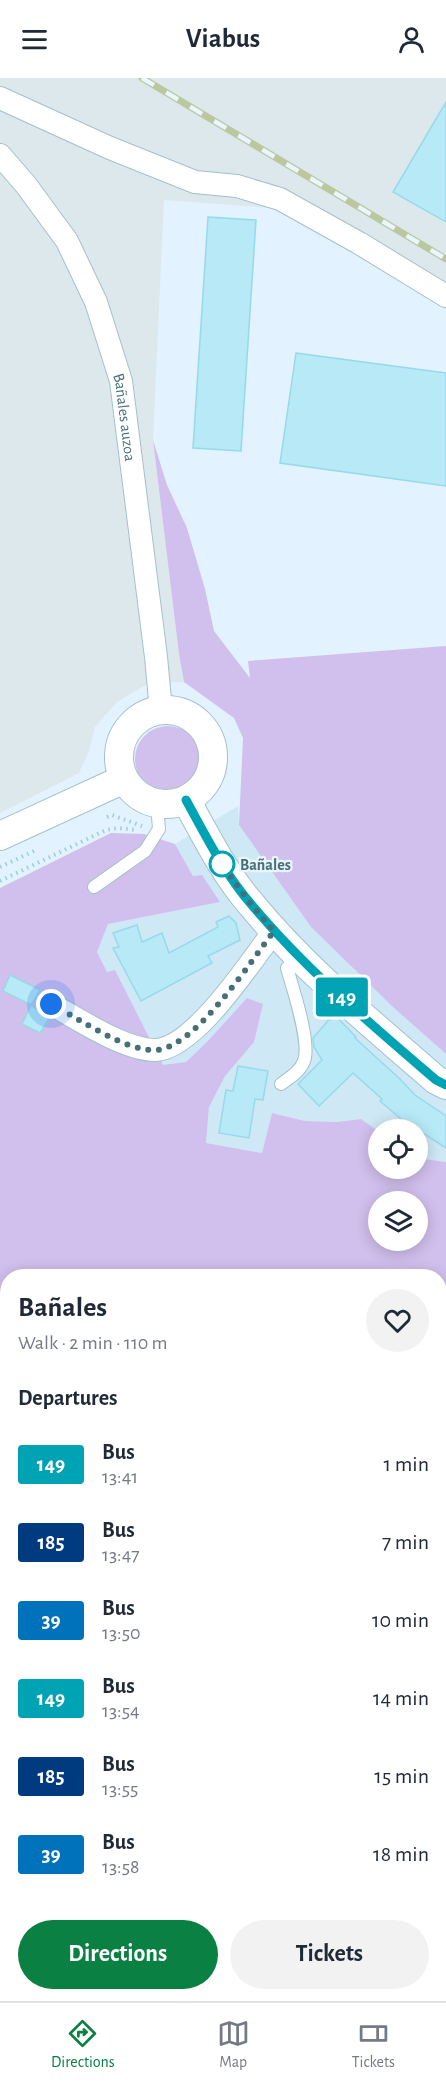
<!DOCTYPE html>
<meta charset="utf-8">
<style>
:root{--surface:#fff;--page:#f2f2f3;--text:#1f2937;--muted:#747a83;--line:#e0e1e3;--accent:#0b8043}
body{margin:0;font-family:"Alegreya Sans",sans-serif;background:var(--page);color:var(--text);height:100vh;display:flex;flex-direction:column;font-size:22px;white-space:nowrap}
*{box-sizing:border-box;margin:0}
p{font-size:20px;color:var(--muted)}
.icon{flex:none;width:33px;height:33px;fill:none;stroke:currentColor;stroke-width:2;stroke-linecap:round;stroke-linejoin:round}
.map{position:relative;flex:1;overflow:hidden}
.panel{position:absolute;left:0px;top:1191px;width:447px;height:732px;display:flex;flex-direction:column;background:var(--surface);border-radius:24px 24px 0 0;box-shadow:0 3px 15px #0003}
.panel>*{flex:none}
.badge{padding:0 12px;border-radius:4px;font-size:21px;line-height:39px}
.fabs{position:absolute;left:368px;top:1041px;display:grid;gap:12px}
.fabs a{display:grid;place-items:center;width:60px;height:60px;border-radius:50%;background:var(--surface);box-shadow:0 3px 15px #0003;font-size:30px}
.you{position:absolute;width:30px;height:30px;margin:-15px;border:4px solid #fff;border-radius:50%;background:#1a73e8;box-shadow:0 0 0 9px #1a73e833}
.map>.badge{position:absolute;translate:-50% -50%;box-shadow:0 0 0 3px #fff}
h2{padding:0 18px;font-size:22px;line-height:54px}
.round{display:grid;place-items:center;flex:none;width:63px;height:63px;border-radius:32px;background:var(--page)}
.headline{display:flex;align-items:center;justify-content:space-between;height:102px;padding:0 18px}
h1{font-size:28px;font-weight:600;line-height:45px}
.button{display:flex;gap:12px;margin-top:auto;padding:12px 18px}
.button a{flex:1;height:69px;border-radius:36px;background:var(--accent);color:#fff;font-size:24px;font-weight:600;line-height:69px;text-align:center}
.button a+a{background:var(--page);color:var(--text)}
ul{padding:0;list-style:none}
li{display:flex;align-items:center;gap:18px;height:78px;padding:0 18px}
li div{flex:1}
li b{display:block;font-size:22px}
li em{font-style:normal}
li .badge{min-width:66px;font-weight:700;text-align:center}
header{display:flex;justify-content:space-between;align-items:center;height:78px;padding:0 18px;background:var(--surface);font-size:27px;font-weight:600}
.dock{display:flex;justify-content:space-around;align-items:center;height:84px;border-top:2px solid var(--line);background:var(--surface);font-size:16px;color:var(--muted)}
.dock a{display:grid;justify-items:center;gap:3px}
.dock .active{color:var(--accent)}
.map>svg:first-child{display:block}
.residential{fill:#cfe8f6}
.industrial{fill:#dde8ed}
.green{fill:#d1bfed;fill-rule:evenodd}
.building{fill:#b7e9f6;stroke:#96daea;stroke-width:1.5}
.lines{fill:none;stroke-linecap:round;stroke-linejoin:round}
.service-casing{stroke:#a2c1cb;stroke-width:14}
.minor-casing{stroke:#a2c1cb;stroke-width:24}
.tertiary-casing{stroke:#a2c1cb;stroke-width:30}
.path{stroke:#9acedb;stroke-width:4;stroke-dasharray:1.5 4.5;stroke-linecap:butt}
.service{stroke:#fff;stroke-width:12}
.minor{stroke:#fff;stroke-width:22}
.tertiary{stroke:#fff;stroke-width:28}
.rail-casing{stroke:#bac89f;stroke-width:7}
.rail{stroke:#eaf6ff;stroke-width:4.5;stroke-dasharray:14;stroke-linecap:butt}
.line-casing{stroke:#fff;stroke-width:14}
.line{stroke:#00a3b4;stroke-width:9}
.walk{stroke:#466f78;stroke-width:6;stroke-dasharray:0 10.8}
.stop-dot{fill:#fff;stroke:#00a3b4;stroke-width:3}
.labels{text-anchor:middle;stroke-width:4.5;stroke-linejoin:round;paint-order:stroke}
.street-label{font-size:16px;fill:#466f78;stroke:#eaf6ff}
.stop-label{font-size:16px;font-weight:bold;fill:#466f78;stroke:#eaf6ff;text-anchor:start}
</style>
<header><svg class="icon" aria-label="menu" viewBox="0 0 24 24"><path d="M4 6h16M4 12h16M4 18h16"/></svg>Viabus<svg class="icon" aria-label="person" viewBox="0 0 24 24"><circle cx="12" cy="8" r="4"/><path d="M4 21q1-7 8-7t8 7"/></svg></header>
<div class="map">
<svg width="446" height="1923" viewBox="0 0 446 1923">
<rect width="100%" height="100%" fill="#e2f2fe"/>
<path class="residential" d="M238 728 239 747 311 849 394 930 446 976V1084L417 1080V1052L378 1053 361 1041 337 1044 305 1043 272 1035 262 1075 206 1065 209 1029 186 984 163 988 115 893 107 894 97 874 108 846 220 824 193 798 175 766Z"/>
<path class="industrial" d="M0 0H446V232L286 131 164 122 153 362 179 576 184 604 149 605 117 624 95 649 89 673 79 695 0 735Z
M0 1520 8 1534V1892L0 1897Z"/>
<path class="green" d="M153 362 167 407 187 450 205 511 214 553 250 600 248 583 446 568V976L394 930 311 849 239 747 243 660 234 640 184 604 179 576Z
M135 681a33 33 0 1 1 66 0a33 33 0 1 1-66 0Z
M111 755 144 756 175 766 193 798 202 797 220 824 108 846 97 874 107 894 115 892 163 987 186 984 207 964 247 920 263 926 254 964 225 998 209 1029 206 1065 262 1075 272 1035 305 1043 337 1044 361 1041 378 1053V1090H417V1080L446 1084V1923H164L165 1916H440V1198H8L7 1534 0 1520V810ZM378 1124H417V1162H378Z
M7 1892 8 1916H26L0 1922V1897Z"/>
<path class="building" d="M446 24V144L393 114Z
M208 139 256 142 241 373 193 370Z
M296 275 446 295V408L280 385Z
M229 838 236 845 240 862 208 878 212 885 141 923 113 870 119 869 113 855 137 847 142 864 162 855 169 875 218 849 216 844Z
M10 897 40 912 31 927 3 913Z
M31 927 49 941 40 955 22 946Z
M334 936 356 959 355 960 400 1001 415 1017 446 1038V1070L401 1041 380 1023 382 1021 353 995 319 1028 298 1006 322 982 314 969 313 960Z
M238 988 268 993 263 1022 255 1021 249 1060 219 1055 226 1012 233 1013Z"/>
<g class="lines">
<g class="service-casing">
<path id="service" d="M94 809 145 773 159 751 157 726
M281 1006C289 1000 300 994 304 983 311 965 293 911 287 890L299 878"/>
</g>
<g class="minor-casing">
<g id="minor">
<path d="M0 20 110 70 195 104 237 108 280 121 359 165 446 218"/>
<path id="s1" d="M0 77 26 107 67 163 96 224 121 303 156 579 161 632"/>
<path d="M51 926C78 941 126 973 156 972 195 970 251 883 274 853"/>
</g>
</g>
<g class="tertiary-casing">
<path id="tertiary" d="M119 679a47 47 0 1 1 94 0a47 47 0 1 1-94 0Z
M186 722C206 758 224 795 251 826 305 892 372 946 436 1002L446 1007
M0 758 124 701"/>
</g>
<path class="path" d="M107 739 112 737 142 748
M0 789 34 773
M0 803 106 752 118 750 137 752"/>
<use href="#service" class="service"/>
<use href="#minor" class="minor"/>
<use href="#tertiary" class="tertiary"/>
<g class="rail-casing">
<path id="rail" d="M142 0 446 181"/>
</g>
<use href="#rail" class="rail"/>
</g>
<g class="lines">
<g class="line-casing">
<path id="line" d="M186 722C206 758 224 795 251 826 306 892 372 947 436 1002L446 1007"/>
</g>
<use href="#line" class="line"/>
<path class="walk" d="M51 926C78 940 126 974 156 972 195 970 251 883 274 853L250 825 220 784 222 786"/>
</g>
<circle class="stop-dot" cx="222" cy="786" r="12"/>
<g class="labels">
<g class="street-label">
<text dy="6" stroke="none"><textPath href="#s1" startOffset="296">Bañales auzoa</textPath></text>
</g>
<g class="stop-label">
<text x="240" y="792">Bañales</text>
</g>
</g>
</svg>
<div class="fabs">
<a><svg class="icon" aria-label="locate" viewBox="0 0 24 24"><circle cx="12" cy="12" r="6"/><path d="M12 2v4M12 18v4M2 12h4M18 12h4"/></svg></a>
<a><svg class="icon" aria-label="layers" viewBox="0 0 24 24"><path d="M12 4l9 5-9 5-9-5zM3 14l9 5 9-5"/></svg></a>
</div>
<div class="you" style="left:51px;top:926px"></div>
<b class="badge" style="left:342px;top:919px;background:#00a3b4;color:#fff">149</b>
<section class="panel">
<div class="headline"><div><h1>Bañales</h1><p>Walk · 2 min · 110 m</p></div><a class="round"><svg class="icon" aria-label="heart" viewBox="0 0 24 24"><path d="M12 20l-8-8c-3-5 5-10 8-4 3-6 11-1 8 4z"/></svg></a></div>
<h2>Departures</h2>
<ul>
<li><span class="badge" style="background:#00a3b4;color:#fff">149</span><div><b>Bus</b><p>13:41</p></div><em>1 min</em></li>
<li><span class="badge" style="background:#003b80;color:#fff">185</span><div><b>Bus</b><p>13:47</p></div><em>7 min</em></li>
<li><span class="badge" style="background:#0072bc;color:#fff">39</span><div><b>Bus</b><p>13:50</p></div><em>10 min</em></li>
<li><span class="badge" style="background:#00a3b4;color:#fff">149</span><div><b>Bus</b><p>13:54</p></div><em>14 min</em></li>
<li><span class="badge" style="background:#003b80;color:#fff">185</span><div><b>Bus</b><p>13:55</p></div><em>15 min</em></li>
<li><span class="badge" style="background:#0072bc;color:#fff">39</span><div><b>Bus</b><p>13:58</p></div><em>18 min</em></li>
</ul>
<div class="button"><a>Directions</a><a>Tickets</a></div>
</section>
</div>
<nav class="dock">
<a class="active"><svg class="icon" aria-label="directions" viewBox="0 0 24 24"><path d="M12 3l9 9-9 9-9-9zM9 14v-3h6M13 9l2 2-2 2"/></svg>Directions</a>
<a><svg class="icon" aria-label="map" viewBox="0 0 24 24"><path d="M3 6l6-2 6 2 6-2v14l-6 2-6-2-6 2zM9 4v14M15 6v14"/></svg>Map</a>
<a><svg class="icon" aria-label="tickets" viewBox="0 0 24 24"><path d="M3 7h18v10H3zM15 7v10"/></svg>Tickets</a>
</nav>
